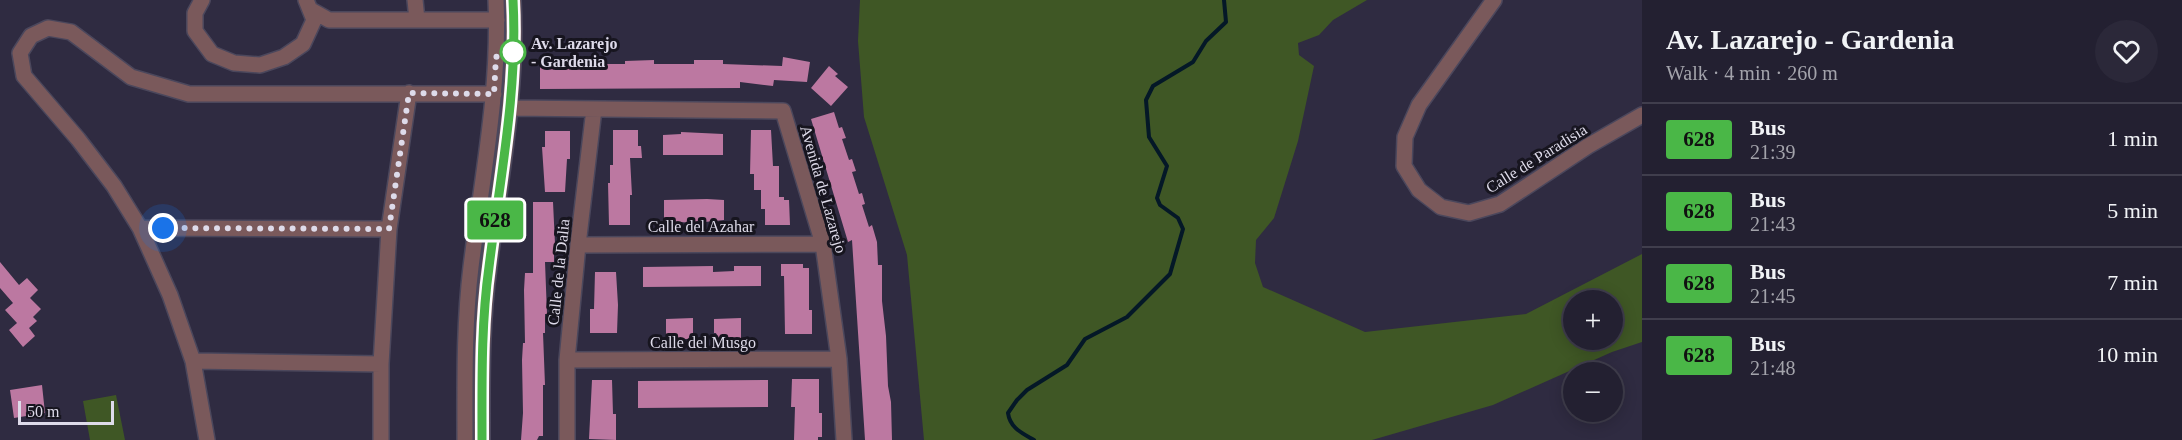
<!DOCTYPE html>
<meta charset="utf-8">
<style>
:root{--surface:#232031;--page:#2b2839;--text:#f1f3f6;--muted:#a3a3ab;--line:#403e4d}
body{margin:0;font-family:Georgia,serif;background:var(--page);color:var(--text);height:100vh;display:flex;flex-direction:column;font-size:22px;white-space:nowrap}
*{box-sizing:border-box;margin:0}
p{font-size:20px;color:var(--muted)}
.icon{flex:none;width:33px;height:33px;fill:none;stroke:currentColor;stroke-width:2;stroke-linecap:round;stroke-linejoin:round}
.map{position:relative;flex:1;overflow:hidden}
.details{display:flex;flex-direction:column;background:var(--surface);width:540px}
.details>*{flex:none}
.badge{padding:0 12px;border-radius:4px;font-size:21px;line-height:39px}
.controls{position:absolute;left:1563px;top:290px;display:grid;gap:12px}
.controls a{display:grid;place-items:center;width:60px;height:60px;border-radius:50%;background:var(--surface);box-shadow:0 3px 15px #0003,0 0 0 2px var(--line);font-size:30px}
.scale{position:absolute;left:18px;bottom:15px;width:96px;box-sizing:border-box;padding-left:6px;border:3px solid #dedbea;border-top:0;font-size:16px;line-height:21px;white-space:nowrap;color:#dedbea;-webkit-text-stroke:4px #17151f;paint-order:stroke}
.you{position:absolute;width:30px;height:30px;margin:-15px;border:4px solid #fff;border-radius:50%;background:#1a73e8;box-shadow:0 0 0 9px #1a73e833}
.map>.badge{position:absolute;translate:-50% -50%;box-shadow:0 0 0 3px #fff}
.round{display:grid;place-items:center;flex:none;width:63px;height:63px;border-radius:32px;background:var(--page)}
.headline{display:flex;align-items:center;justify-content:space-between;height:102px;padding:0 24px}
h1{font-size:28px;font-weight:600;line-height:45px}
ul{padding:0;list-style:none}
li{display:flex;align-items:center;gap:18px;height:72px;padding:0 24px;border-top:2px solid var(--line)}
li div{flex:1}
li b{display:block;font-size:22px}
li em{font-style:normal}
li .badge{min-width:66px;font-weight:700;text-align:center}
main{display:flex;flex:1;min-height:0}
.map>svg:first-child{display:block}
.green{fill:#3f5725;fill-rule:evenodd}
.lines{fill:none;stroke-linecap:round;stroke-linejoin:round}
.stream{stroke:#041827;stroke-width:4}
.building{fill:#bc78a1}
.minor-casing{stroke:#4b475c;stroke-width:18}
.minor{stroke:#7a595b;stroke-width:15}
.line-casing{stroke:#fff;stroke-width:14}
.line{stroke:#4ab747;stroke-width:9}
.walk{stroke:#dedbea;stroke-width:6;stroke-dasharray:0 10.8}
.stop-dot{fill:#fff;stroke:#4ab747;stroke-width:3}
.labels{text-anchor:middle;stroke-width:6;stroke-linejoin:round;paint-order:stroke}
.stop-label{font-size:16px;font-weight:bold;fill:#dedbea;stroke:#17151f;text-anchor:start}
.street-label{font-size:16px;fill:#dedbea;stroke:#17151f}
</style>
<main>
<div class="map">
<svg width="1642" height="440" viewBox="0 0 1642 440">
<rect width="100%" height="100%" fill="#2f2b41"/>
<path class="green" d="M860 0H1367L1333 20 1319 35 1298 43 1299 55 1314 66 1298 141 1274 218 1256 240 1255 263 1263 287 1365 332 1526 314 1642 254V342L1612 352 1493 405 1372 440H924L907 255 864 117 858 41ZM1574 300H1612V339H1574Z
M116 395 125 440H90L83 401Z"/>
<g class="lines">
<path class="stream" d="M1034 440C1022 433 1010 428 1008 413L1017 400 1027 390 1067 365 1085 339 1127 317 1170 274 1183 229 1178 218 1160 205 1157 198 1167 166 1149 137 1146 100 1153 86 1193 62 1206 41 1226 22 1224 0"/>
</g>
<path class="building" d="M783 57 810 62 807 82 774 80 773 86 740 82V88L540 89V64H556V61H585V64H625V61L654 60V64H694V60H723V64L782 66Z
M829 66 838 74 835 76 848 87 831 106 811 88Z
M834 112 839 128 842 127 846 138 842 139 849 160 852 159 856 171 852 172 859 194 862 193 865 204 862 205 869 227 872 225 877 242 878 265H882V301L886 336 888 386 891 402 892 440H865L852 240 848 242 811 119Z
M613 130H638V146H641L642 158H630L632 195H630V225H609L608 183H610V165H613Z
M751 130H771L773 166H779V197H784V200H789L790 225H765V209H761V190H754V174H750Z
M545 131H570V159H567L565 192H545L542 147H545Z
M681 132 723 134V155H663V135L681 134Z
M707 199 724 200V220L695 223 664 221V200Z
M533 202H553L555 244H554V262H545L547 314H545V333H543L545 385H543V436H539L537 440H521L523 413 522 360 523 343H525L524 290 525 273H533Z
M0 262 19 285 27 278 38 290 30 298 41 309 33 317 37 321 29 328 35 336 23 347 9 330 17 323 5 310 13 303 0 288Z
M781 264H803V268H809V310H812V334H785L784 276H781Z
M713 266V272L734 271V266H761V286L643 287V267Z
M595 272H616L618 305 617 333H590V309H594Z
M693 318V334L689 336V339H666V319Z
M741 318V339H718L716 333H714V319Z
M792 379H819V413H822V437H818V440H794L795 407H791Z
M592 380H612L613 414H616V440L589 439Z
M768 380V407L638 408V381Z
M42 385 45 413 14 418 10 390Z"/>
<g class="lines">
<g class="minor-casing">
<path id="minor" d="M202 0 195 13V31L212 54 234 63 260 65 284 57 303 44 314 20 306 0
M415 0 417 20
M1494 0 1419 105 1405 137 1404 166 1419 190 1441 207 1469 213 1500 204 1588 146 1642 115
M311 10 329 20H497
M511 108 783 111 823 244 839 359 844 440
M140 228 389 229
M578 245 823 244
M567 360 839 359
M193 361 381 364
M207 440 193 361 170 295 140 228 114 186 78 139 24 76 20 53 31 36 48 28 71 32 131 77 189 94H494
M381 440V364L389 229 409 93
M465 440C465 383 464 324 471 267 482 178 500 90 496 0
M482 440C482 382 481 324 489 267 500 178 518 90 513 0
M567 440V360L578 245 594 109"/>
</g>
<use href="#minor" class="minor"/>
</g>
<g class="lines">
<g class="line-casing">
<path id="line" d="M482 440C482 382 481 324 489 267 500 178 518 90 513 0"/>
</g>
<use href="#line" class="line"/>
<path class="walk" d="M163 228 389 229 409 93 494 94 496 57 513 52"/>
</g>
<circle class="stop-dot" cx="513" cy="52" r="12"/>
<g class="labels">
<g class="stop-label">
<text x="531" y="49">Av. Lazarejo<tspan x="531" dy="18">- Gardenia</tspan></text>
</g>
<g class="street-label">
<text transform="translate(1536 158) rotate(-32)" y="6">Calle de Paradisia</text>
<text transform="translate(824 189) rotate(74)" y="6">Avenida de Lazarejo</text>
<text x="701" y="232">Calle del Azahar</text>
<text transform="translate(558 272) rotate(-84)" y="6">Calle de la Dalia</text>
<text x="703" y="348">Calle del Musgo</text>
</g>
</g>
</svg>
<div class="controls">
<a>+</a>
<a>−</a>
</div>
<div class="scale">50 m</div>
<div class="you" style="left:163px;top:228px"></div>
<b class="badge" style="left:495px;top:220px;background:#4ab747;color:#111">628</b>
</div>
<section class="details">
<div class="headline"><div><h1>Av. Lazarejo - Gardenia</h1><p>Walk · 4 min · 260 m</p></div><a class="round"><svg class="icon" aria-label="heart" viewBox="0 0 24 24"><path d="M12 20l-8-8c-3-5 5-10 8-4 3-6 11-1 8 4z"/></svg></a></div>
<ul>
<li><span class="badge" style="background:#4ab747;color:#111">628</span><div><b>Bus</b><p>21:39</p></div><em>1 min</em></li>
<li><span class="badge" style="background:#4ab747;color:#111">628</span><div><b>Bus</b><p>21:43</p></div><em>5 min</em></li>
<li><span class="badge" style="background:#4ab747;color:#111">628</span><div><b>Bus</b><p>21:45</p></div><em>7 min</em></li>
<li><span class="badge" style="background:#4ab747;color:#111">628</span><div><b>Bus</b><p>21:48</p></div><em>10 min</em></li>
</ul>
</section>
</main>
